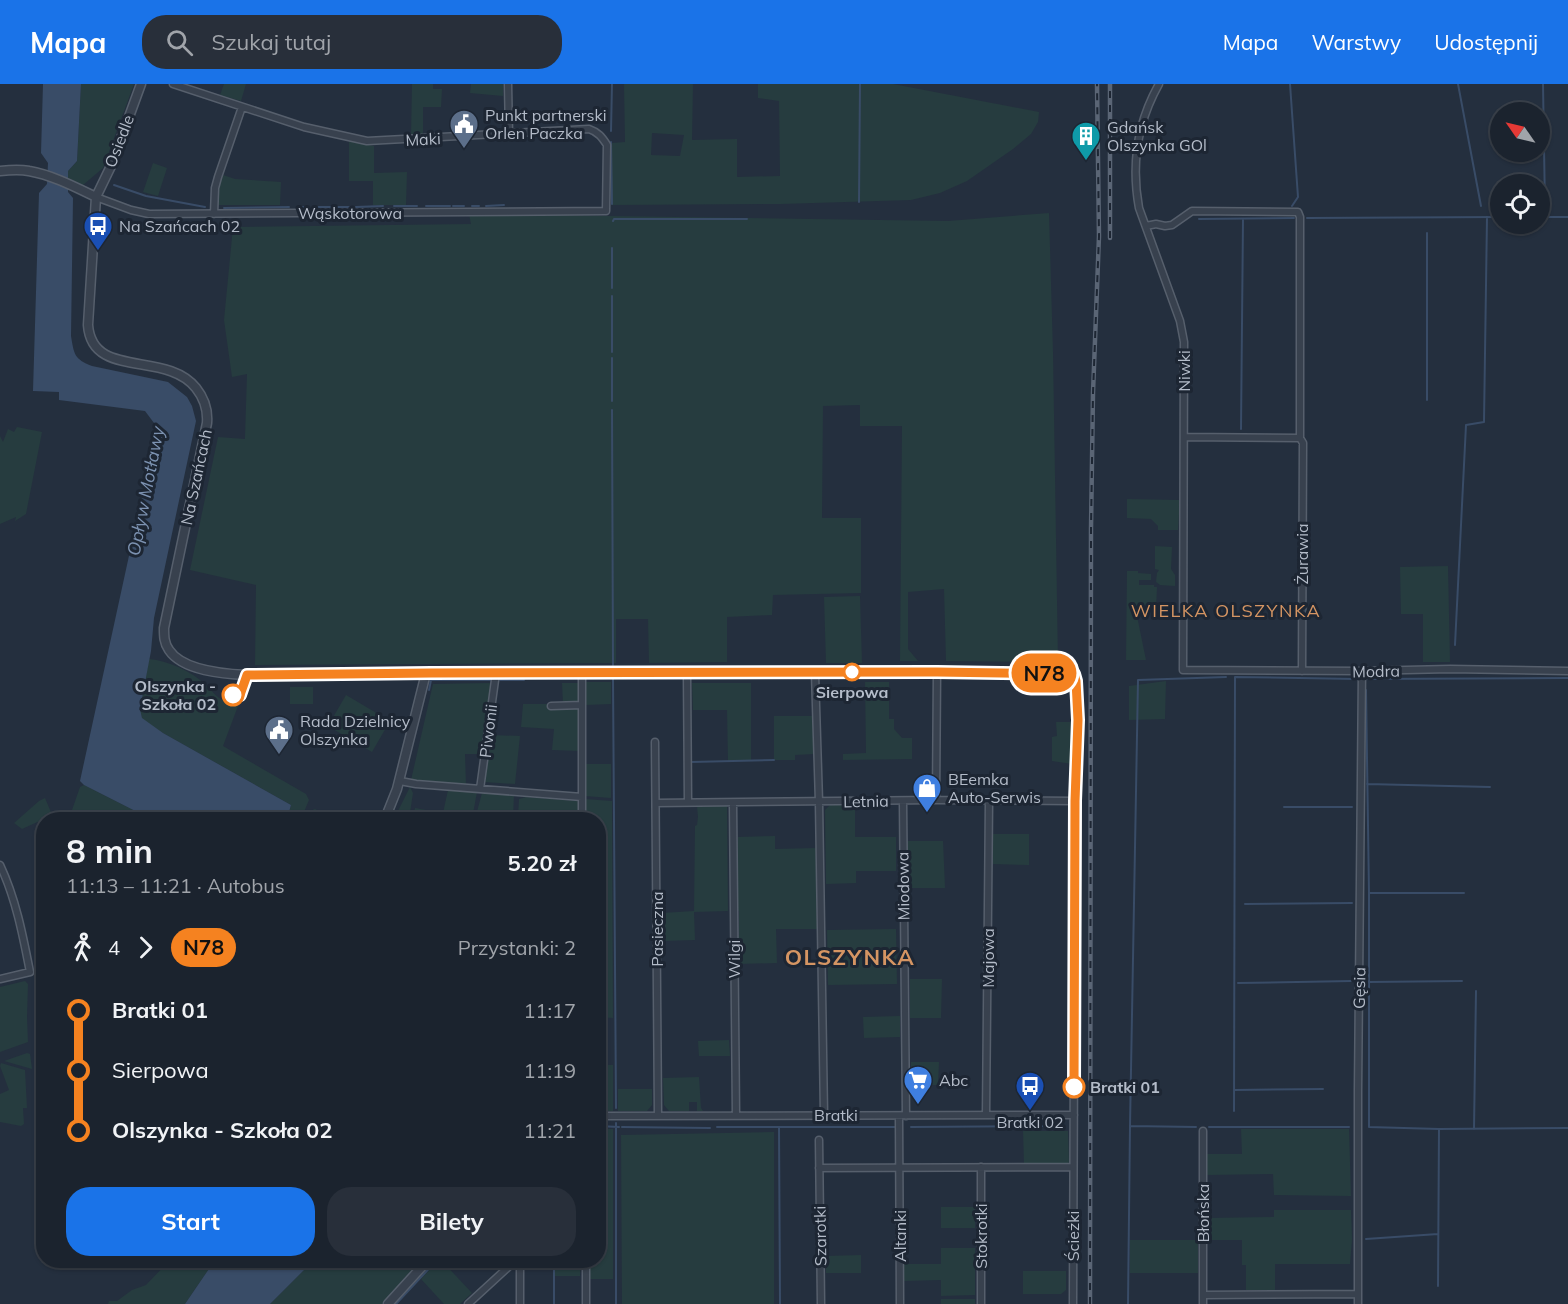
<!DOCTYPE html>
<html lang="pl">
<meta charset="utf-8">
<style>
:root{--surface:#1b232e;--page:#282f3a;--text:#f1f3f6;--muted:#a0a4aa;--line:#39404a;--accent:#1a73e8}
body{margin:0;font-family:Mulish,sans-serif;background:var(--page);color:var(--text);height:100vh;display:flex;flex-direction:column;font-size:22px;white-space:nowrap}
*{box-sizing:border-box;margin:0}
p{font-size:20px;color:var(--muted)}
.icon{flex:none;width:33px;height:33px;fill:none;stroke:currentColor;stroke-width:2;stroke-linecap:round;stroke-linejoin:round}
.map{position:relative;flex:1;overflow:hidden}
.drawer{position:absolute;left:36px;top:728px;width:570px;height:456px;display:flex;flex-direction:column;background:var(--surface);border-radius:24px;box-shadow:0 2px 4px #0004,0 0 0 2px var(--line)}
.drawer>*{flex:none}
.badge{padding:0 12px;border-radius:20px;font-size:21px;line-height:39px}
.needle{width:39px;rotate:304deg}
.tools{position:absolute;left:1490px;top:18px;display:grid;gap:12px}
.tools a{display:grid;place-items:center;width:60px;height:60px;border-radius:50%;background:var(--surface);box-shadow:0 2px 4px #0004,0 0 0 2px var(--line);font-size:30px}
.map>.badge{position:absolute;translate:-50% -50%;box-shadow:0 0 0 3px #fff}
.legs{display:flex;align-items:center;gap:9px;height:66px;padding:0 30px;font-size:20px}
.legs p{margin-inline-start:auto}
.headline{display:flex;align-items:center;justify-content:space-between;height:102px;padding:0 30px}
h1{font-size:33px;font-weight:700;line-height:45px}
.action{display:flex;gap:12px;margin-top:auto;padding:12px 30px}
.action a{flex:1;height:69px;border-radius:24px;background:var(--accent);color:#fff;font-size:24px;font-weight:700;line-height:69px;text-align:center}
.action a+a{background:var(--page);color:var(--text)}
ul{padding:0 30px;list-style:none}
li{display:flex;align-items:center;gap:21px;height:60px;font-size:22px}
li i{display:grid;place-items:center;width:9px;height:100%;margin:0 8px;background:currentColor}
li i::after{content:'';width:15px;height:15px;margin:-8px;border:4px solid;border-radius:50%;background:var(--surface)}
li p{margin-inline-start:auto}
li:first-child i{background:linear-gradient(#0000 50%,currentColor 0)}
li:last-child i{background:linear-gradient(currentColor 50%,#0000 0)}
header{display:flex;align-items:center;gap:36px;box-sizing:border-box;height:84px;padding:0 30px;background:var(--accent);color:#fff}
header strong{font-size:28px}
nav{display:flex;gap:33px;margin-inline-start:auto;font-size:21px}
.search{width:420px;height:54px;background:var(--page);display:flex;align-items:center;gap:15px;box-sizing:border-box;padding:0 21px;border-radius:24px;color:var(--muted);font-size:22px}
.map>svg:first-child{display:block}
.green{fill:#263c3f;fill-rule:evenodd}
.water{fill:#394c67}
.lines{fill:none;stroke-linecap:round;stroke-linejoin:round}
.stream{stroke:#394c67;stroke-width:2}
.minor-casing{stroke:#565f6c;stroke-width:9}
.tertiary-casing{stroke:#565f6c;stroke-width:11}
.minor{stroke:#38414e;stroke-width:6}
.tertiary{stroke:#38414e;stroke-width:8}
.rail-casing{stroke:#5a6575;stroke-width:4.5}
.rail{stroke:#1d2633;stroke-width:2;stroke-dasharray:7;stroke-linecap:butt}
.line-1-casing{stroke:#fff;stroke-width:14}
.line-1{stroke:#f58220;stroke-width:9}
.stop-1-dot{fill:#fff;stroke:#f58220;stroke-width:3}
.labels{text-anchor:middle;stroke-width:6;stroke-linejoin:round;paint-order:stroke}
.poi-label{font-size:16px;fill:#b4bcc9;stroke:#1d2633;text-anchor:start}
.street-label{font-size:16px;fill:#b4bcc9;stroke:#1d2633}
.stop-label{font-size:16px;font-weight:bold;fill:#b4bcc9;stroke:#1d2633;text-anchor:end}
.water-label{font-size:18px;font-style:italic;fill:#7c92b1;stroke:#1d2633}
.neighbourhood-label{font-size:18px;letter-spacing:1.5px;fill:#d59563;stroke:#1d2633}
.district-label{font-size:22px;font-weight:bold;letter-spacing:1.5px;fill:#d59563;stroke:#1d2633}
</style>
<header>
<strong>Mapa</strong>
<div class="search"><svg class="icon" aria-label="search" viewBox="0 0 24 24"><circle cx="10" cy="10" r="6"/><path d="M15 15l6 6"/></svg>Szukaj tutaj</div>
<nav><a>Mapa</a><a>Warstwy</a><a>Udostępnij</a></nav>
</header>
<div class="map">
<svg width="1568" height="1220" viewBox="0 0 1568 1220">
<rect width="100%" height="100%" fill="#242f3e"/>
<path class="green" d="M81 0H134L103 84 83 101 68 94V87L77 77Z
M224 0H246L241 17 220 11Z
M412 0H433V5H442L441 23H423V51H411Z
M471 0H503V12L470 9Z
M624 0H693L692 56 737 55V93L780 92 779 17 758 14V0H893L1039 28 1038 38 1031 50 1013 65 967 97 940 109 911 116 781 120 612 121V59L625 58ZM652 49 684 51 680 72 651 71Z
M349 57 374 62V89L407 88 406 121H373V97H349Z
M153 79 167 84 158 112 143 108Z
M223 91 235 95 281 98 280 121H219L217 120 220 99Z
M1049 129 1053 268 1058 578 946 577 944 505 908 508V565L918 577H900L902 342H860V321L823 322 822 434H861V509L773 511 772 531 727 533V578L649 579 648 535H616V579L255 581 256 501 190 486 218 353 245 355V353L247 290 232 293 224 236 233 143 471 140 469 130 948 137Z
M17 343 42 348 26 430 15 437 16 433 0 440V352L3 358 8 345 14 348Z
M1127 415 1180 416 1178 446H1158V442L1151 435 1127 434Z
M1155 462 1172 463 1171 485 1175 491V502L1160 501 1156 498 1157 489 1159 486 1155 485Z
M1448 482 1450 578H1423V530H1401L1400 483Z
M1127 487H1138V489L1151 490V496H1139V501H1154V503H1157L1156 526H1137V532L1146 576H1126Z
M860 512 862 579H826L824 513Z
M149 575C169 577 191 587 206 601 214 609 217 614 228 619L227 621 233 623 234 621 238 622 223 662 306 710 309 716 301 735H287L291 721 163 649 142 635 140 625Z
M1166 597 1165 635 1129 636V602Z
M585 598H611V620L586 621Z
M865 598H889V635H894V645L902 654H912V675L843 676V670L866 669Z
M492 599 483 670H465L466 701 411 696 433 600Z
M562 599H580V615L577 619 563 620Z
M692 599H751V677H728L727 626H693Z
M290 603H313V620H290Z
M346 611 390 637 372 668 328 642Z
M523 620H547V623H580V667L552 666 554 645 521 643Z
M774 632H813L814 670 795 671V676H774Z
M1056 638H1073L1072 680 1052 677V653L1057 652Z
M491 651 520 652 515 700 484 698Z
M584 680H611V714L585 712Z
M84 701 151 735H89L72 726 80 703Z
M410 703 413 709 409 735H394Z
M448 706 477 708 472 735H413L415 724 443 729Z
M482 709 514 711 513 735H475Z
M526 713 577 717 579 720 580 735H519L518 734 519 715Z
M45 714 53 733 44 735 22 745 14 739 39 717Z
M585 715 612 717 613 934 599 933 598 735H585Z
M855 720V753H896V787H856V799L826 800 825 726 830 721Z
M697 722H727L728 827 694 828 695 856 663 857 662 829 694 827 695 742 697 741 698 733Z
M315 725 336 735H306L310 727Z
M993 750H1029V781L993 780Z
M775 752V765L816 764 817 845H776L777 879 738 880 737 853 739 852V827L736 826 738 753Z
M907 757H943L945 804H908Z
M896 845 897 900 828 901 827 846Z
M910 895H942L941 934H910Z
M25 897 28 900 27 933 28 958 0 968V903Z
M900 932V953L864 954 863 933Z
M729 956 730 972H699L698 957Z
M27 969 30 970 32 985 4 977Z
M911 978H939L938 1001H911Z
M1 979 25 986 27 1024H23L24 1040 21 1042 0 1038V1010L9 1006 0 982Z
M599 981H613V1027H599Z
M699 993 701 1024 703 1027H697V1018H689V1027H669L664 1021 663 994Z
M618 1005H652V1021L647 1027H618Z
M599 1045H613V1195H588V1176H598Z
M1241 1045H1349L1351 1112 1274 1111 1273 1090 1207 1091V1070H1242Z
M1023 1047H1068L1069 1078 1066 1081H1024Z
M774 1048V1220H622L621 1051Z
M941 1123H975V1144H941Z
M1274 1126H1351L1352 1155 1350 1180H1275V1206H1246V1181H1242V1156H1208L1207 1134 1274 1133Z
M1130 1156H1198V1189H1130Z
M941 1164H975V1211L941 1212V1196L904 1197V1180H941Z
M861 1171V1189H826V1172Z
M170 1176H215L185 1220H108L109 1217H117L132 1206 146 1201Z
M314 1176H420L382 1220H270Z
M439 1176H441L472 1209 460 1220H444L421 1195Z
M556 1176H581L580 1192H554Z
M1023 1187H1066V1206L1061 1210H1023Z
M941 1215H975V1220H941Z"/>
<path class="water" d="M43 0H81L77 77 68 87V108L73 114 71 252C74 270 74 275 92 282L168 298 187 313 192 322 196 337 154 534 151 567 140 625 142 634 163 649 291 721 287 735H151L84 701 80 697 157 343 145 327 59 316V308L33 307 39 109 47 100 48 79 41 69Z
M215 1176H314L270 1220H185Z"/>
<g class="lines">
<path class="stream" d="M1290 0 1298 113 1292 122
M1458 0 1481 122
M1543 0 1545 124
M611 47 612 0
M611 58 612 120
M114 101 146 112 205 123
M859 118 860 0
M394 122H417
M426 122H450
M453 122H464
M472 122H479
M486 122 504 121
M297 123H306
M316 123H349
M356 123 383 122
M224 124 289 123
M1539 133H1568
M1307 134 1500 133
M1199 135 1294 134
M613 137 614 135H747
M612 164V204
M612 212V268
M612 274V317
M1427 316V149
M612 326 613 581
M1241 345 1243 135
M1455 561 1466 341 1484 338 1487 133
M613 594 616 1024
M1366 595 1568 594
M500 596H524
M429 606 431 596H491
M1366 606 1369 809V1043L1439 1045 1438 1202
M691 678 774 676
M1367 700 1490 703
M1284 723H1352
M1369 809H1464
M1245 820 1352 819
M1369 898 1462 897
M1238 899 1351 897
M1234 1006 1323 1005
M1234 1027 1235 593 1356 595
M598 1042 619 1043
M1130 1042 1196 1043
M622 1043 710 1044
M717 1043H779L780 1220
M779 1043H895
M911 1043 1058 1042
M1209 1043H1349
M1439 1045 1568 1044
M1474 1045 1476 907
M1366 1155 1438 1150
M396 1220 437 1176
M554 1220V1176
M616 1220V1039
M1128 1220 1130 1042 1138 596 1226 593"/>
<g class="minor-casing">
<path id="minor" d="M508 0 509 50
M1159 0C1137 39 1131 80 1139 124L1180 237 1184 258 1183 586 1362 587 1450 585 1568 587
M96 113 131 126 149 130 606 127 607 61C602 53 598 48 589 45L367 57 304 43 173 0
M214 130 215 104 218 93 242 23
M1146 142 1156 140 1165 142 1172 141 1192 127 1298 128 1300 133V354L1303 359 1302 587
M1184 353 1300 354
M426 589 937 588 1075 590 1076 597 1078 636 1075 717 1073 1220
M582 589V735
M687 589 688 718
M815 589 819 718 824 1031
M551 622 582 621
M655 658 658 1032
M400 697 416 700 582 713
M480 705 496 589
M936 716 937 588
M903 717 906 1032
M656 719 936 716 1075 717
M733 719 736 1032
M0 781C16 815 23 852 30 888L0 895
M986 1031 989 717
M598 1032 1074 1031
M899 1032 900 1220
M819 1056 821 1220
M981 1083V1220
M819 1084 1073 1083
M586 1176V1220
M1203 1211 1358 1210
M468 1220 516 1176
M520 1220V1176
M1203 1220V1047
M1358 1220V1007L1362 587"/>
</g>
<g class="tertiary-casing">
<path id="tertiary" d="M141 0 111 82 96 113 88 241C92 296 166 266 196 304 204 314 208 326 207 339L164 544C164 552 164 559 169 566 183 587 224 590 247 591L426 589 397 705 385 735
M0 87C9 86 19 85 29 87 52 91 75 103 96 113
M388 1220 428 1176"/>
</g>
<use href="#minor" class="minor"/>
<use href="#tertiary" class="tertiary"/>
<g class="rail-casing">
<path id="rail" d="M1110 154V0
M1090 1220 1091 445 1093 309 1099 152 1097 0"/>
</g>
<use href="#rail" class="rail"/>
</g>
<g class="lines">
<g class="line-1-casing">
<path id="line-1" d="M233 611H240L247 591 431 589 937 588 1074 590 1076 597 1078 636 1075 717 1074 1003"/>
</g>
<use href="#line-1" class="line-1"/>
</g>
<defs>
<g id="civic-pin" transform="scale(1.5)"><path d="M0 17L-7.5 6A9.5 9.5 0 1 1 7.5 6Z" fill="#5c6f8a" stroke="#1d2633"/><path d="M-.6-6.5H3V-4.5H.6V-3L4-1V1h2V6H-6V1h2V-1L-.6-3ZM-1.2 2.5V6h2.4V2.5Z" fill="#fff"/></g>
<g id="building-pin" transform="scale(1.5)"><path d="M0 17L-7.5 6A9.5 9.5 0 1 1 7.5 6Z" fill="#0f9aa8" stroke="#1d2633"/><path d="M-4-6H4V6H1V3H-1V6H-4ZM-2.5-4.3h1.7v1.8h-1.7ZM.8-4.3h1.7v1.8H.8ZM-2.5-1h1.7V.8h-1.7ZM.8-1h1.7V.8H.8Z" fill="#fff"/></g>
<g id="bus-pin" transform="scale(1.5)"><path d="M0 17L-7.5 6A9.5 9.5 0 1 1 7.5 6Z" fill="#1a4fb4" stroke="#1d2633"/><path d="M-5-6H5V4H4V6H2V4H-2V6H-4V4H-5ZM-3.5-4V0h7V-4ZM-3.5 1.2v1.5H-2V1.2ZM2 1.2v1.5H3.5V1.2Z" fill="#fff"/></g>
<g id="shop-pin" transform="scale(1.5)"><path d="M0 17L-7.5 6A9.5 9.5 0 1 1 7.5 6Z" fill="#3f7fe0" stroke="#1d2633"/><path d="M-5-2.5h2.3a2.7 3.5 0 0 1 5.4 0H5L5.5 6h-11ZM-1.5-2.5h3a1.5 2.3 0 0 0-3 0Z" fill="#fff"/></g>
<g id="supermarket-pin" transform="scale(1.5)"><path d="M0 17L-7.5 6A9.5 9.5 0 1 1 7.5 6Z" fill="#3f7fe0" stroke="#1d2633"/><path d="M-6-5.5h2.5l.6 2H6L4.5 2H-2.5L-4.4-4H-6ZM-1.5 3.2a1.3 1.3 0 1 0 .1 0ZM3 3.2a1.3 1.3 0 1 0 .1 0Z" fill="#fff"/></g>
</defs>
<g fill-rule="evenodd">
<use href="#civic-pin" x="464" y="40"/>
<use href="#building-pin" x="1086" y="52"/>
<use href="#bus-pin" x="98" y="142"/>
<use href="#civic-pin" x="279" y="646"/>
<use href="#shop-pin" x="927" y="704"/>
<use href="#supermarket-pin" x="918" y="996"/>
<use href="#bus-pin" x="1030" y="1002"/>
</g>
<g class="stop-1-dot">
<circle cx="852" cy="588" r="8"/>
<circle cx="233" cy="611" r="10"/>
<circle cx="1074" cy="1003" r="10"/>
</g>
<g class="labels">
<g class="poi-label">
<text x="485" y="37">Punkt partnerski<tspan x="485" dy="18">Orlen Paczka</tspan></text>
<text x="1107" y="49">Gdańsk<tspan x="1107" dy="18">Olszynka GOl</tspan></text>
<text x="119" y="148">Na Szańcach 02</text>
<text x="300" y="643">Rada Dzielnicy<tspan x="300" dy="18">Olszynka</tspan></text>
<text x="948" y="701">BEemka<tspan x="948" dy="18">Auto-Serwis</tspan></text>
<text x="939" y="1002">Abc</text>
<text x="1030" y="1044" text-anchor="middle">Bratki 02</text>
</g>
<g class="street-label">
<text transform="translate(423 55) rotate(-3)" y="6">Maki</text>
<text transform="translate(119 57) rotate(-69)" y="6">Osiedle</text>
<text x="350" y="135">Wąskotorowa</text>
<text transform="translate(1184 287) rotate(-90)" y="6">Niwki</text>
<text transform="translate(196 393) rotate(-78)" y="6">Na Szańcach</text>
<text transform="translate(1302 470) rotate(-90)" y="6">Żurawia</text>
<text transform="translate(1376 587) rotate(-1)" y="6">Modra</text>
<text transform="translate(488 647) rotate(-83)" y="6">Piwonii</text>
<text transform="translate(866 717) rotate(-1)" y="6">Letnia</text>
<text transform="translate(903 802) rotate(-91)" y="6">Miodowa</text>
<text transform="translate(657 845) rotate(-90)" y="6">Pasieczna</text>
<text transform="translate(988 874) rotate(-90)" y="6">Majowa</text>
<text transform="translate(734 875) rotate(-90)" y="6">Wilgi</text>
<text transform="translate(1359 904) rotate(-89)" y="6">Gęsia</text>
<text x="836" y="1037">Bratki</text>
<text transform="translate(1203 1129) rotate(-90)" y="6">Błońska</text>
<text transform="translate(820 1152) rotate(-91)" y="6">Szarotki</text>
<text transform="translate(900 1152) rotate(-90)" y="6">Altanki</text>
<text transform="translate(981 1152) rotate(-90)" y="6">Stokrotki</text>
<text transform="translate(1073 1152) rotate(-90)" y="6">Ścieżki</text>
</g>
<g class="stop-label">
<text x="216" y="608">Olszynka -<tspan x="216" dy="18">Szkoła 02</tspan></text>
<text x="852" y="614" text-anchor="middle">Sierpowa</text>
<text x="1090" y="1009" text-anchor="start">Bratki 01</text>
</g>
<g class="water-label">
<text transform="translate(146 407) rotate(-79)" y="6">Opływ Motławy</text>
</g>
<g class="neighbourhood-label">
<text x="1226" y="533">WIELKA OLSZYNKA</text>
</g>
<g class="district-label">
<text x="850" y="881">OLSZYNKA</text>
</g>
</g>
</svg>
<div class="tools">
<a><svg class="needle" viewBox="-14 -14 28 28"><path d="M0-13l5 13h-10z" fill="#e53935"/><path d="M0 13l5-13h-10z" fill="#a0a4aa"/></svg></a>
<a><svg class="icon" aria-label="locate" viewBox="0 0 24 24"><circle cx="12" cy="12" r="6"/><path d="M12 2v4M12 18v4M2 12h4M18 12h4"/></svg></a>
</div>
<b class="badge" style="left:1044px;top:589px;background:#f58220;color:#111">N78</b>
<section class="drawer">
<div class="headline"><div><h1>8 min</h1><p>11:13 – 11:21 · Autobus</p></div><b>5.20 zł</b></div>
<div class="legs"><svg class="icon" aria-label="walk" viewBox="0 0 24 24"><circle cx="13" cy="4" r="2"/><path d="M13 8l-2 6 4 7M11 14l-3 7M7 12l3-4h3l4 4"/></svg>4<svg class="icon" aria-label="forward" viewBox="0 0 24 24"><path d="M9 5l7 7-7 7"/></svg><b class="badge" style="background:#f58220;color:#111">N78</b><p>Przystanki: 2</p></div>
<ul>
<li><i style="color:#f58220"></i><b>Bratki 01</b><p>11:17</p></li>
<li><i style="color:#f58220"></i><span>Sierpowa</span><p>11:19</p></li>
<li><i style="color:#f58220"></i><b>Olszynka - Szkoła 02</b><p>11:21</p></li>
</ul>
<div class="action"><a>Start</a><a>Bilety</a></div>
</section>
</div>
